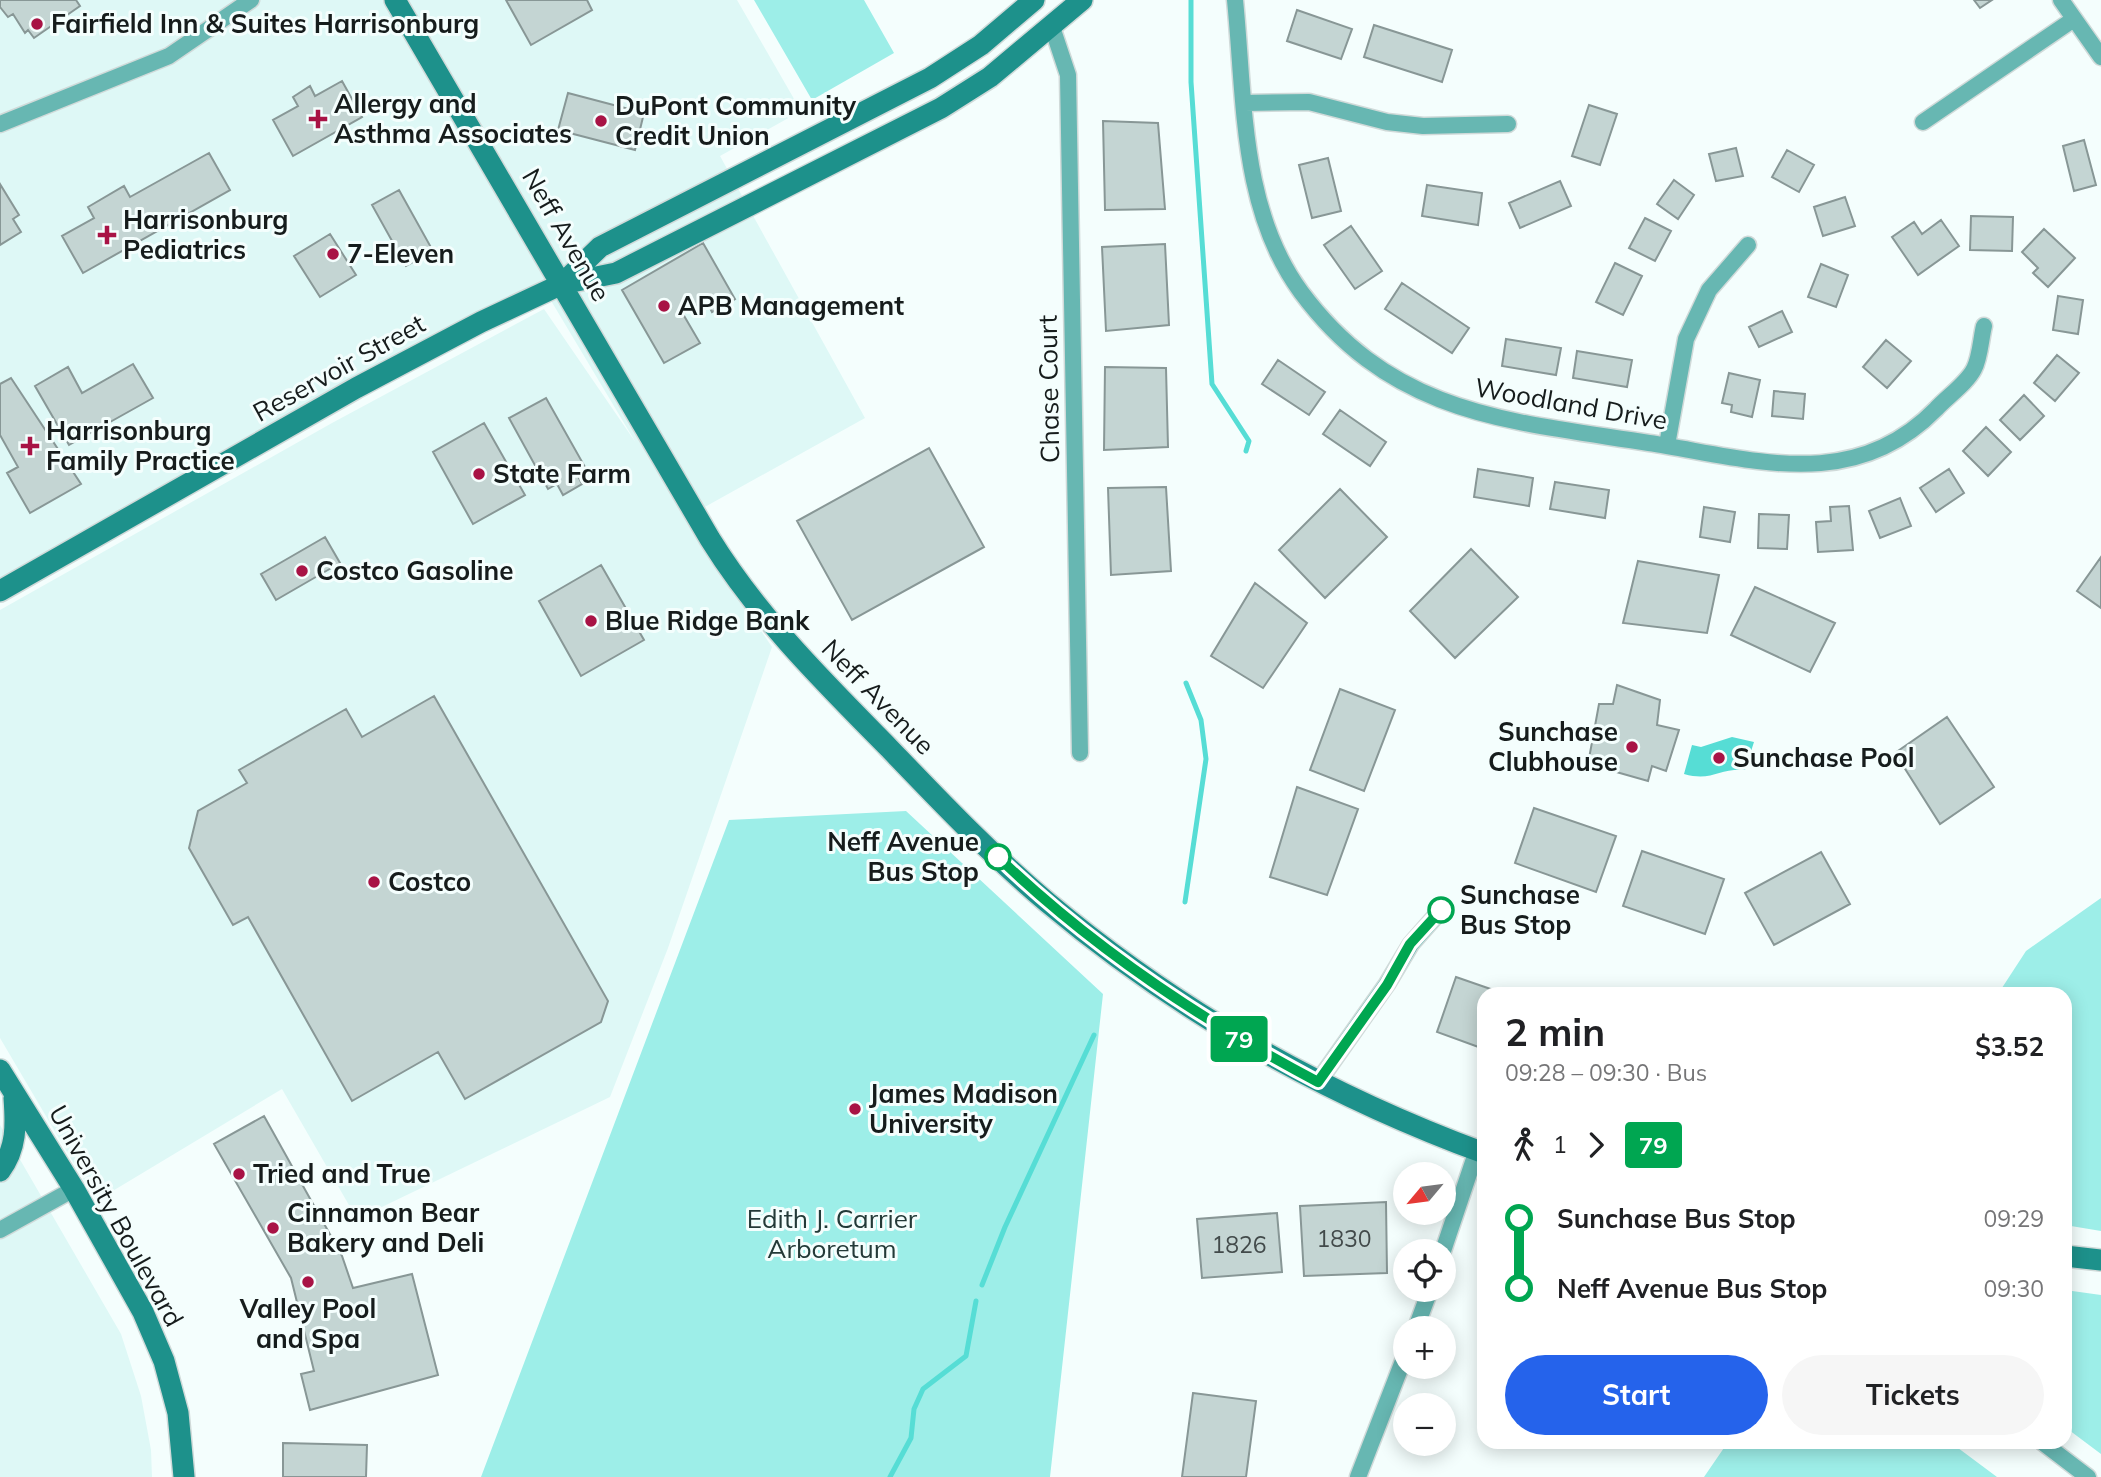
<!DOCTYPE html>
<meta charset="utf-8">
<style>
:root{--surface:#fff;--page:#f6f6f6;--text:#202124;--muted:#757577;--accent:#2563eb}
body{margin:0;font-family:Mulish,sans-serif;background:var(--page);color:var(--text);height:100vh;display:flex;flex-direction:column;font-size:26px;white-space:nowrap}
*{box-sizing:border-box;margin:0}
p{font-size:23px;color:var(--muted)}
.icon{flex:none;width:38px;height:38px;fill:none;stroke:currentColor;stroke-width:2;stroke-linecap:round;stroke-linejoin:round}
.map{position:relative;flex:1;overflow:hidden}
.details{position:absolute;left:1477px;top:987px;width:595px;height:462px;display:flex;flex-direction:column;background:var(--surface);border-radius:21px;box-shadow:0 4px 18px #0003}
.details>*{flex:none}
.badge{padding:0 14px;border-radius:5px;font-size:24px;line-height:46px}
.needle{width:46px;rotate:241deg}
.buttons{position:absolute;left:1393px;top:1162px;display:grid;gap:14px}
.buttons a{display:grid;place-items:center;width:63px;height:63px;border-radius:50%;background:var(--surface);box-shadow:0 4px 18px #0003;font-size:35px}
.map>.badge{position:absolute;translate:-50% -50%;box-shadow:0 0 0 4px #fff}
.legs{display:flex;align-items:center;gap:10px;height:77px;padding:0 28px;font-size:23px}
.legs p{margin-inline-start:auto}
.summary{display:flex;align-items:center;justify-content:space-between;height:119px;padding:0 28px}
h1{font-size:38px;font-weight:700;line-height:52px}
.button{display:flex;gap:14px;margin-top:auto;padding:14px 28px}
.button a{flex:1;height:80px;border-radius:42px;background:var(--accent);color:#fff;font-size:28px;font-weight:700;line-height:80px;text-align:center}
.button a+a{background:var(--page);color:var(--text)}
ul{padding:0 28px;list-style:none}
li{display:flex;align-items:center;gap:24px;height:70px;font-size:26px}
li i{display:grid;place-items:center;width:10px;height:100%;margin:0 9px;background:currentColor}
li i::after{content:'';width:18px;height:18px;margin:-9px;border:5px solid;border-radius:50%;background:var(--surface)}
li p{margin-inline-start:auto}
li:first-child i{background:linear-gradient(#0000 50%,currentColor 0)}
li:last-child i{background:linear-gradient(currentColor 50%,#0000 0)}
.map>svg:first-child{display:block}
.built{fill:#def8f6}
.green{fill:#9deee8}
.water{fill:#56ddd5}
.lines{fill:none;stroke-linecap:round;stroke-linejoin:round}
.stream{stroke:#56ddd5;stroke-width:5}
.building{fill:#c4d5d3;stroke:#889796;stroke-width:2}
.street-casing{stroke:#d0dad9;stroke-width:19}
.secondary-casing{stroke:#d0dad9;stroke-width:24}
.street{stroke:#67b7b2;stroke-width:16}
.secondary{stroke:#1d918b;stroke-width:21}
.line-1-casing{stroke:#fff;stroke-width:16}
.line-1{stroke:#00a651;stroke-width:10}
.poi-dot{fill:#a81345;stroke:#f4fefd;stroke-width:2.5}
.stop-1-dot{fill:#fff;stroke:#00a651;stroke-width:3.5}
.labels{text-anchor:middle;stroke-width:6;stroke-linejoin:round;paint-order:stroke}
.number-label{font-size:23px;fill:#424a4a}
.poi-label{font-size:26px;font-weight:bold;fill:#161c1c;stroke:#f4fefd;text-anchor:start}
.street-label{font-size:26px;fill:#161c1c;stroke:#f4fefd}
.stop-label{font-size:26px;font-weight:bold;fill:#161c1c;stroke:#f4fefd;text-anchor:end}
.park-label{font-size:26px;fill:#233a38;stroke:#f4fefd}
</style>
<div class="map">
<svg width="2101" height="1477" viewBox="0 0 2101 1477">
<rect width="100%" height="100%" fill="#f4fefd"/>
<path class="built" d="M0 0H737L801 111 720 156 865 418 685 518 772 647 668 948 610 1097 357 1219 282 1089 96 1201 0 1038V610L332 423 544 309 636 443 550 299 0 583Z
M0 1125 121 1334 141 1396 151 1450 152 1477H0Z"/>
<path class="green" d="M754 0H864L894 53 812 100Z
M906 811 1103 994 1050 1477H481L729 820Z
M2101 898V1231L2065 1225V994H1998L2026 951Z
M2065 1290 2101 1295V1454L2065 1427Z
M1728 1442H1950L1997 1477H1704Z"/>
<path class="water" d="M1732 737 1754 742 1745 770C1719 768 1712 782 1684 774L1692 745 1701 747Z"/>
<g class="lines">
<path class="stream" d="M1191 0V82L1212 384 1249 441 1246 451
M1185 902 1206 759 1201 720 1186 683
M982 1285 1005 1227 1094 1035
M890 1477 911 1438 914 1409 923 1389 966 1356 976 1301"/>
</g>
<path class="building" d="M0 0H76L80 6 34 38 28 30 25 33 13 14 8 17 0 7Z
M506 0H587L592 10 531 45Z
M1974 0H1992L1980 8Z
M1297 10 1352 29 1341 59 1287 41Z
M1374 25 1452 50 1442 82 1364 57Z
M342 81 362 117 293 156 273 120 298 106 293 97 310 86 315 96Z
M568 93 644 113 635 150 558 130Z
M1589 105 1617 114 1600 165 1572 156Z
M1103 121 1158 123 1165 209 1105 210Z
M2084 140 2096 185 2074 191 2063 146Z
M1736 148 1743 176 1716 181 1709 154Z
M1787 150 1814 165 1799 192 1772 177Z
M209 153 230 190 83 273 62 236 94 218 88 207 124 186 130 197Z
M1328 158 1341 211 1312 218 1299 165Z
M1674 180 1694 195 1678 219 1657 204Z
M1560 181 1571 206 1520 228 1509 203Z
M0 184 19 215 13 219 21 232 0 245Z
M1427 185 1482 193 1478 225 1422 216Z
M399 190 433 251 406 266 372 205Z
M1845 197 1855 226 1823 236 1814 207Z
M1971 216 2013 217 2012 251 1970 250Z
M1645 218 1671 231 1655 261 1629 248Z
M1941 220 1959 246 1918 275 1892 237 1914 222 1922 234Z
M1351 226 1382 271 1355 289 1324 245Z
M2044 229 2075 258 2048 287 2033 273 2038 268 2022 252Z
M330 234 356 275 320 297 294 256Z
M703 243 735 299 712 312 706 300 683 314 700 343 664 363 622 290Z
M1165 244 1169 325 1106 331 1102 247Z
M1615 263 1642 276 1623 315 1596 302Z
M1821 264 1848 275 1836 307 1808 297Z
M1402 283 1469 328 1452 353 1385 309Z
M2058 296 2083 300 2078 334 2053 330Z
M1782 311 1792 332 1759 347 1749 327Z
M1506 339 1561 348 1556 375 1502 366Z
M1886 340 1911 361 1887 388 1863 367Z
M1577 351 1632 360 1627 387 1573 378Z
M2057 355 2079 373 2055 401 2034 383Z
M1278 360 1325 392 1309 415 1262 384Z
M133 364 153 398 69 445 35 386 68 367 82 393Z
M1105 367 1166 368 1168 447 1104 450Z
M1729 373 1760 380 1752 417 1731 412 1732 405 1722 403Z
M11 378 81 484 30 513 7 473 18 467 0 435V384Z
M1774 391 1805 394 1803 419 1772 416Z
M2024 395 2044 416 2020 440 2000 420Z
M546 398 585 467 576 472 582 484 563 495 557 484 548 489 509 418Z
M1340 410 1386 442 1370 466 1323 434Z
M484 423 525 495 473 524 433 452Z
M1986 427 2011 452 1988 476 1963 451Z
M929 448 984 547 852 620 797 521Z
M1478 469 1533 478 1529 506 1474 497Z
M1949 469 1964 493 1936 512 1920 488Z
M1555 482 1609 490 1605 518 1550 509Z
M1166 487 1171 571 1111 575 1108 488Z
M1340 489 1387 537 1325 598 1279 550Z
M1900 498 1911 526 1880 538 1869 511Z
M1849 506 1853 550 1818 552 1816 522 1831 521 1830 507Z
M1704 507 1735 512 1730 542 1700 537Z
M1759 514 1789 515 1787 549 1758 548Z
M325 537 340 563 276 600 261 574Z
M1471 549 1518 597 1455 658 1410 611Z
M2101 557V608L2077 591Z
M1638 561 1719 575 1707 633 1623 623Z
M601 565 644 640 581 676 539 601Z
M1255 583 1307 623 1263 688 1211 656Z
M1755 587 1835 623 1810 672 1731 635Z
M1617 685 1660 700 1657 725 1679 730 1666 771 1652 766 1648 781 1588 764 1599 704H1613Z
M1340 689 1395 710 1364 791 1310 770Z
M434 696 608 1001 601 1022 465 1099 438 1052 352 1101 248 917 233 925 189 848 198 811 247 783 239 770 346 709 362 737Z
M1947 717 1994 787 1940 824 1895 753Z
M1297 787 1358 809 1327 895 1270 877Z
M1534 808 1616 836 1596 892 1515 863Z
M1642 851 1724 879 1705 934 1623 906Z
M1821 852 1850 904 1774 945 1745 893Z
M1456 977 1505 994H1484V1049L1437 1032Z
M264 1116 342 1256 353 1288 412 1274 438 1375 310 1410 301 1374 314 1371 291 1278 214 1144Z
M1386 1202 1387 1273 1304 1276 1300 1206Z
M1277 1213 1282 1272 1202 1278 1197 1219Z
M1193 1393 1256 1401 1246 1477H1182Z
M283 1443 367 1445 366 1477H283Z"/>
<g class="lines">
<g class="street-casing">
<path id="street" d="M1235 0C1245 99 1240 209 1301 292 1393 416 1510 421 1649 443 1752 459 1853 494 1936 409 1947 397 1967 383 1974 369 1980 358 1981 338 1984 326
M2061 0 2101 57
M1052 27 1068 75 1080 753
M1245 103 1309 102 1387 122 1423 126 1508 124
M1923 122 2074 19
M0 124 169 56 251 0
M1667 445 1686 339 1709 290 1748 245
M1318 1082 1387 984 1411 944 1441 910
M0 1230 74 1189
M1443 1251 1477 1150
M1416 1328 1430 1290
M2042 1442 2088 1477
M1358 1477 1405 1356"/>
</g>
<g class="secondary-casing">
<path id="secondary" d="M395 0 710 539C759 618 823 681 888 747 939 800 990 854 1047 902 1177 1011 1324 1094 1484 1153
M562 284 600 247 930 78 981 45 1034 0
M0 591 356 388 481 322 562 284 616 273 941 108 990 77 1082 0
M0 1070 74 1189 143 1312 164 1361 178 1413 184 1477
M0 1171C17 1148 16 1125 14 1098
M2065 1256 2101 1260"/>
</g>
<use href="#street" class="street"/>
<use href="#secondary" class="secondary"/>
</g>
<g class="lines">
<g class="line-1-casing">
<path id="line-1" d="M998 857C1093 948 1202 1021 1318 1082L1387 985 1410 944 1441 910"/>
</g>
<use href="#line-1" class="line-1"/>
</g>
<g class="poi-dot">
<circle cx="37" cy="24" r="7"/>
<path d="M314.5 108.5h7v7h7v7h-7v7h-7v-7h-7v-7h7z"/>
<circle cx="601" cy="121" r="7"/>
<path d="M103.5 224.5h7v7h7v7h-7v7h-7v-7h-7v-7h7z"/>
<circle cx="333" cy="254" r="7"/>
<circle cx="664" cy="306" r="7"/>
<path d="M26.5 435.5h7v7h7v7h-7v7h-7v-7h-7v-7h7z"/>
<circle cx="479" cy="474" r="7"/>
<circle cx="302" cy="571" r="7"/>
<circle cx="591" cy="621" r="7"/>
<circle cx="1632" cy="747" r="7"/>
<circle cx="1719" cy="758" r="7"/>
<circle cx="374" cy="882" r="7"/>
<circle cx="855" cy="1109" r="7"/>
<circle cx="239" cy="1174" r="7"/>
<circle cx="273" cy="1228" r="7"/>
<circle cx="308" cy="1282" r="7"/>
</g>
<g class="stop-1-dot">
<circle cx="998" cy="857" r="12"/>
<circle cx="1441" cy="910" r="12"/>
</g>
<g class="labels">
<g class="number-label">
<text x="1344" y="1247">1830</text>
<text x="1239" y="1253">1826</text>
</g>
<g class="poi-label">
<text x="51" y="33">Fairfield Inn &amp; Suites Harrisonburg</text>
<text x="334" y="113">Allergy and<tspan x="334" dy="30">Asthma Associates</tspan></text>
<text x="615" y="115">DuPont Community<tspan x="615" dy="30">Credit Union</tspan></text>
<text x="123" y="229">Harrisonburg<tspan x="123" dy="30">Pediatrics</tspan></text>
<text x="347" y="263">7-Eleven</text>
<text x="678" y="315">APB Management</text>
<text x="46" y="440">Harrisonburg<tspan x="46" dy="30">Family Practice</tspan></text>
<text x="493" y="483">State Farm</text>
<text x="316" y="580">Costco Gasoline</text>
<text x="605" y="630">Blue Ridge Bank</text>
<text x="1618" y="741" text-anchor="end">Sunchase<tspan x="1618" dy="30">Clubhouse</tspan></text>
<text x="1733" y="767">Sunchase Pool</text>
<text x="388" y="891">Costco</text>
<text x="869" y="1103">James Madison<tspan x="869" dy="30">University</tspan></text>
<text x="253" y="1183">Tried and True</text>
<text x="287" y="1222">Cinnamon Bear<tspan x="287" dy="30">Bakery and Deli</tspan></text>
<text x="308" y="1318" text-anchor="middle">Valley Pool<tspan x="308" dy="30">and Spa</tspan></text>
</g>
<g class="street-label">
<text transform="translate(566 235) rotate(60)" y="9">Neff Avenue</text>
<text transform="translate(339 368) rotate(-29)" y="9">Reservoir Street</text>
<text transform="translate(1049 389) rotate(-91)" y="9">Chase Court</text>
<text transform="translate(1571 404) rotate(10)" y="9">Woodland Drive</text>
<text transform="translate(878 697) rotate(46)" y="9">Neff Avenue</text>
<text transform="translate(116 1216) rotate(61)" y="9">University Boulevard</text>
</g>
<g class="stop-label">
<text x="979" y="851">Neff Avenue<tspan x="979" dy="30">Bus Stop</tspan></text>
<text x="1460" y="904" text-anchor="start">Sunchase<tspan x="1460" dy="30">Bus Stop</tspan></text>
</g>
<g class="park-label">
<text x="832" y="1228">Edith J. Carrier<tspan x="832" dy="30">Arboretum</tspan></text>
</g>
</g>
</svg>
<div class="buttons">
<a><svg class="needle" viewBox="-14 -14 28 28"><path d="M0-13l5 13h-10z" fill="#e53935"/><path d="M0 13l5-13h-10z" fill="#757577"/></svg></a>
<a><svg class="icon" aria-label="locate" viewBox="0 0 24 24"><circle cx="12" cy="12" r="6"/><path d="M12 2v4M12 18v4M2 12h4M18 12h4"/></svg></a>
<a>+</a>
<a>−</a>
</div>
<b class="badge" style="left:1239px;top:1039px;background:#00a651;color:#fff">79</b>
<section class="details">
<div class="summary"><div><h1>2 min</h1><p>09:28 – 09:30 · Bus</p></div><b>$3.52</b></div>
<div class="legs"><svg class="icon" aria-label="walk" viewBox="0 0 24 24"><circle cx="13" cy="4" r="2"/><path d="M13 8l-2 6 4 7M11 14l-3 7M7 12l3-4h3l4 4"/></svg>1<svg class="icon" aria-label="forward" viewBox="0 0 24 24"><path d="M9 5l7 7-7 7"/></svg><b class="badge" style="background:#00a651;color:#fff">79</b></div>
<ul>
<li><i style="color:#00a651"></i><b>Sunchase Bus Stop</b><p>09:29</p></li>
<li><i style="color:#00a651"></i><b>Neff Avenue Bus Stop</b><p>09:30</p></li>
</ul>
<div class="button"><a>Start</a><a>Tickets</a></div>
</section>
</div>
